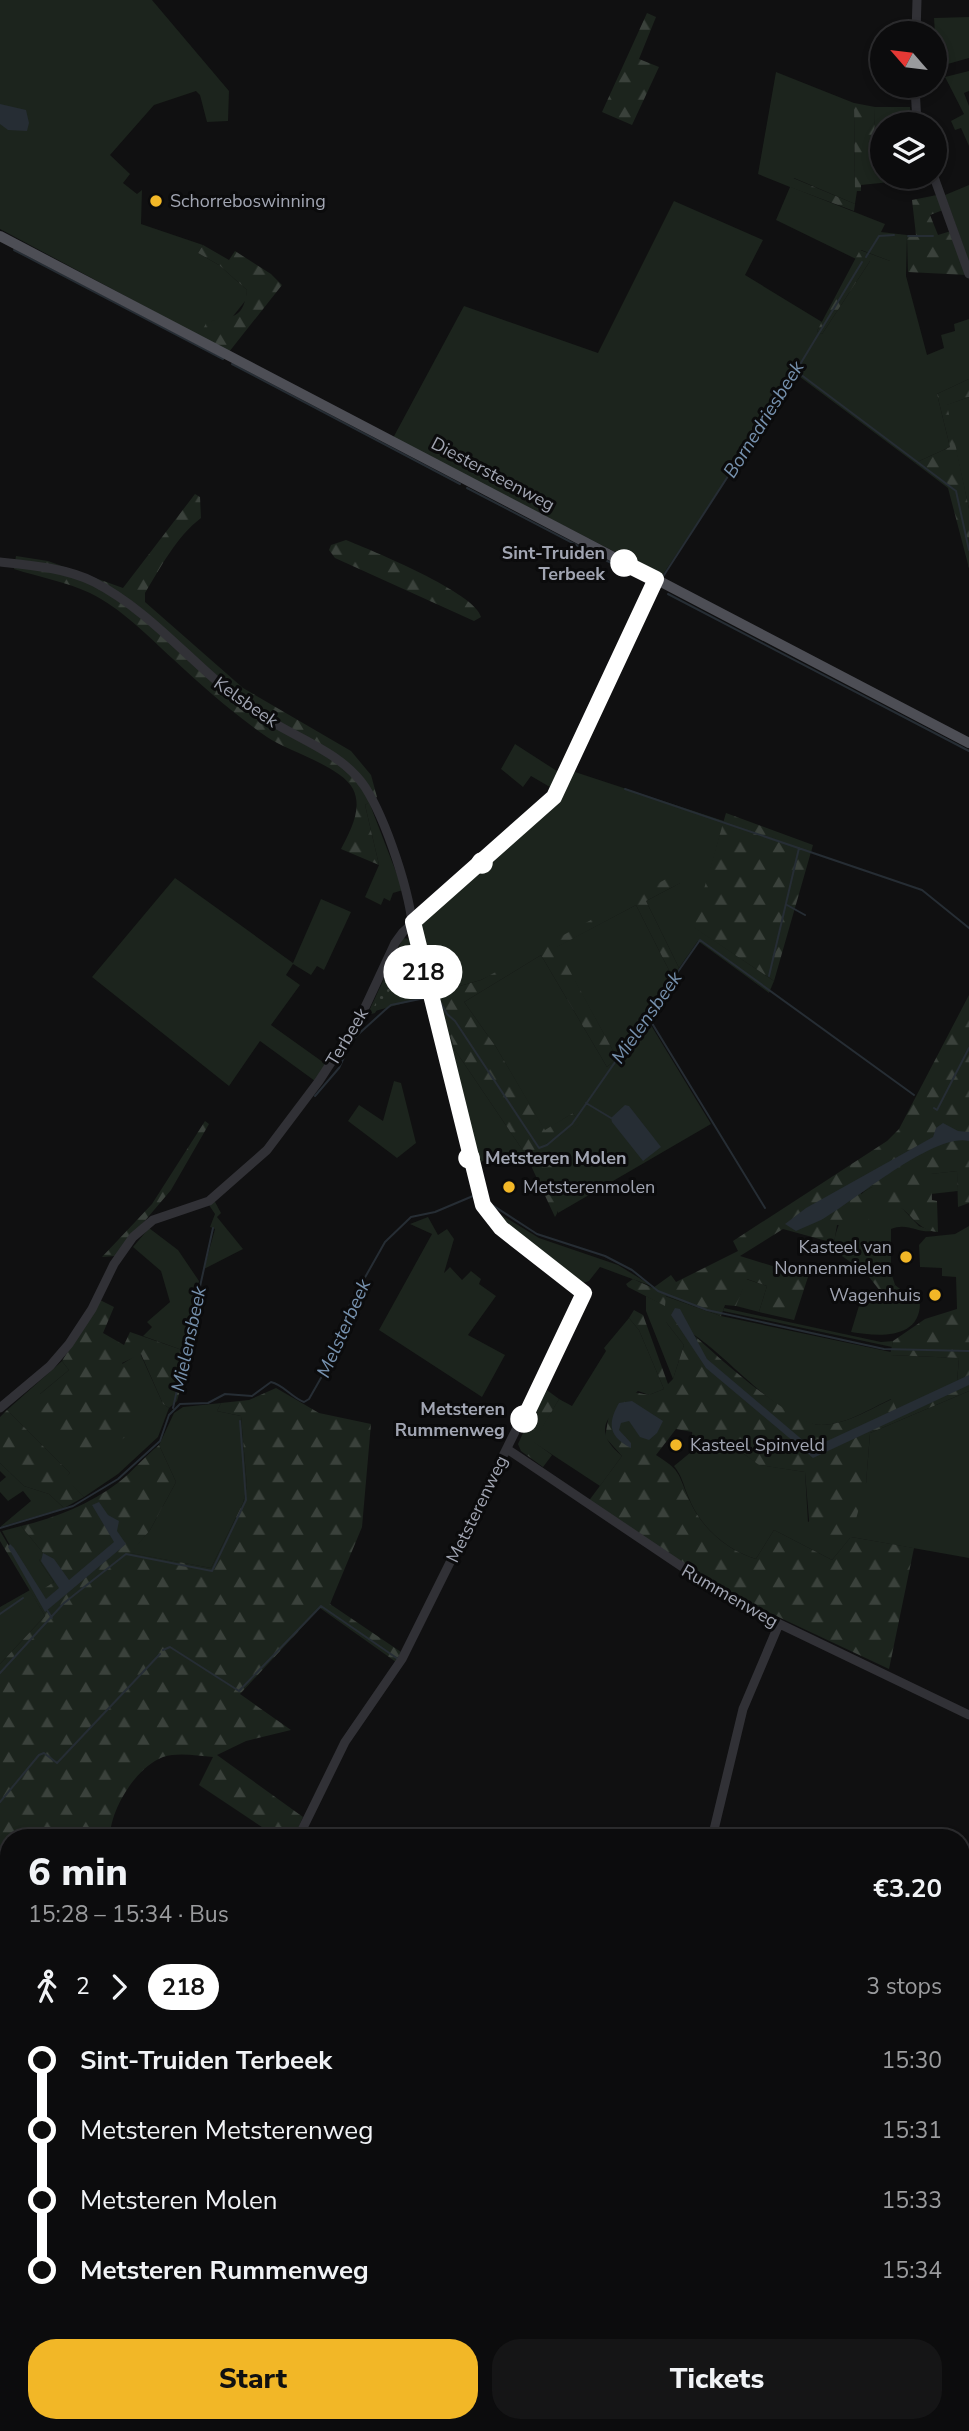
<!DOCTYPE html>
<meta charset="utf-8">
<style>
:root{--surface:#0c0c0d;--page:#151516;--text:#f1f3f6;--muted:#9a9b9d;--line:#2c2c2e;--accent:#f2b727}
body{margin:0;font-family:"Nunito Sans",sans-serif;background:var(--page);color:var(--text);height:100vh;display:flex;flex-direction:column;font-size:26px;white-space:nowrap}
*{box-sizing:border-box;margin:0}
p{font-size:23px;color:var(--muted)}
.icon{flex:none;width:38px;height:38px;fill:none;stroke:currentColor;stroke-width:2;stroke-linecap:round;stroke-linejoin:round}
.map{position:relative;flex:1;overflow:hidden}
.side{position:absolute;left:0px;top:1829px;width:970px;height:604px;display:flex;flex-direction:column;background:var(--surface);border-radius:28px 28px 0 0;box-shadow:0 4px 10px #0003,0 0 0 2px var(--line)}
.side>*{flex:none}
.badge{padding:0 14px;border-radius:23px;font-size:24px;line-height:46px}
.needle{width:46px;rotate:298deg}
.controls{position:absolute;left:870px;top:21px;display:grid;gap:14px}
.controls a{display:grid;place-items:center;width:77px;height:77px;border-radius:50%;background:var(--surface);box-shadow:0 4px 10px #0003,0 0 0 2px var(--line);font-size:35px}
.map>.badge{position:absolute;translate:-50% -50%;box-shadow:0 0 0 4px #fff}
.legs{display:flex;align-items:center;gap:10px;height:77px;padding:0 28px;font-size:23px}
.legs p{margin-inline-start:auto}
.headline{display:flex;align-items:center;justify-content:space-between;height:119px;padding:0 28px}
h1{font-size:38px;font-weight:800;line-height:52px}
.button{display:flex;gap:14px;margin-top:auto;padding:14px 28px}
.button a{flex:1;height:80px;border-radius:28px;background:var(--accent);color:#111;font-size:28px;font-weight:800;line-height:80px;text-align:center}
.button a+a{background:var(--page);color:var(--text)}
ul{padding:0 28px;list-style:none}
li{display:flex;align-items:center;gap:24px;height:70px;font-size:26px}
li i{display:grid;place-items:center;width:10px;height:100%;margin:0 9px;background:currentColor}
li i::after{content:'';width:18px;height:18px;margin:-9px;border:5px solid;border-radius:50%;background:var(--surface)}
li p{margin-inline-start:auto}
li:first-child i{background:linear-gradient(#0000 50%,currentColor 0)}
li:last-child i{background:linear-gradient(currentColor 50%,#0000 0)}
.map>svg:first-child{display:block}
.industrial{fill:url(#industrial-furrows)}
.green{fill:#1c241d}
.forest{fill:url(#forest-firs);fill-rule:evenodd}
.park{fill:url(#park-dots)}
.water{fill:#262d34}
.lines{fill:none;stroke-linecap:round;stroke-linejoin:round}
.stream{stroke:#262d34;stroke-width:2}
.minor{stroke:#313136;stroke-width:9}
.major{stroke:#4d4e55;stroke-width:10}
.line-1-casing{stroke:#fff;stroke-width:16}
.line-1{stroke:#fff;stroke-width:10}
.poi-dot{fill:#f2b727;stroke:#0b0b0c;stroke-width:2.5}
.stop-1-dot{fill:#fff;stroke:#fff;stroke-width:3.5}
.labels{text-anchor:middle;stroke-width:6;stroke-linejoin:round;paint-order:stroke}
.poi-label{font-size:18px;fill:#a1a5b2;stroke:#0b0b0c;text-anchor:start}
.street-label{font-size:18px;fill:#a1a5b2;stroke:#0b0b0c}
.stop-label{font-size:18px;font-weight:bold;fill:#a1a5b2;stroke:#0b0b0c;text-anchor:end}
.water-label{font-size:19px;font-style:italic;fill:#7691ae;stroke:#0b0b0c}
</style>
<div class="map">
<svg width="969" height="2431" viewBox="0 0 969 2431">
<defs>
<pattern id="industrial-furrows" width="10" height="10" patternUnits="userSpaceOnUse" patternTransform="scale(1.75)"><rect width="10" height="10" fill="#1c1c1e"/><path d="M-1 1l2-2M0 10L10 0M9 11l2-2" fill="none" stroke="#3a3a3c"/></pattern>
<pattern id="forest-firs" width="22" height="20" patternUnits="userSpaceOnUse" patternTransform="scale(1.75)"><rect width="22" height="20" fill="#1c241d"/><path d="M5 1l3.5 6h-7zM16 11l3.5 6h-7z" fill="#3a413b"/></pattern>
<pattern id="park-dots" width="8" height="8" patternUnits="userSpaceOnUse" patternTransform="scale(1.75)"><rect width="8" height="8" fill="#1c241d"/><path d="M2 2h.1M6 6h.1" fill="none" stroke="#3a413b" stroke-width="1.8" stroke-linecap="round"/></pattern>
</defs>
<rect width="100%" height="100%" fill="#101011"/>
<path class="industrial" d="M836 2424H938L942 2431H836Z"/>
<path class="green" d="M0 0H152L229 91 228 121 207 122 200 95 196 91 154 105 110 155 130 174 123 183 137 194 142 190 141 224 203 245 198 253 219 265 247 290 246 300 230 320 212 321 200 336 0 229Z
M969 17V58L937 67 934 18Z
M969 71V91L964 93 969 106V146L961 128 955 130 951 121 964 114 945 77Z
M776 72 854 103 855 190 857 191 855 204 794 178 791 187 885 224 881 232 907 235 906 276 927 355 944 348 941 335 955 331 954 324 969 319V379L937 394 950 447 915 463 796 374 662 576 393 438 464 306 598 353 674 201 763 240 745 275 822 322 817 331 822 334 870 261H890L861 250 856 259 776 220 790 187 758 174Z
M875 107H910L912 124H882L879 138 882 177 930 178 861 185V155L874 154Z
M969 185V262L945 195Z
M969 397V509L946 405Z
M515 744 563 775 555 790 531 776 523 787 501 769Z
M572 771 724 821 694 927 774 981 769 993 698 941 679 968 646 901 682 882 481 980 435 993 455 1050 524 1152 475 1163 416 926 552 806Z
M369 802 403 890 393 893 390 901 384 898 381 905 365 897 379 865 365 805Z
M175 878 293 963 321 899 351 912 324 970 317 966 311 975 293 964 286 975 300 985 271 1025 327 1065 315 1081 260 1041 229 1086 92 977Z
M636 905 673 978 646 1017 711 1124 558 1213 557 1185 543 1145 579 1124 573 1113 545 1131 496 1047 464 1002 541 955 607 1067 617 1058 556 947Z
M403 938 410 939 426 997 368 1013Z
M394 1081 401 1083 416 1143 397 1158 348 1121 359 1105 383 1121Z
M957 1171 958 1191 931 1194 930 1174Z
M872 1187 899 1205 919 1226 933 1231C917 1233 907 1222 891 1229V1272L882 1274C873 1249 859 1245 834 1243 837 1220 852 1197 872 1187Z
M214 1200 221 1213 217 1217 243 1249 204 1269 215 1229 210 1227 215 1214 209 1205Z
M498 1213 539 1238 618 1265 654 1287 600 1267 589 1281 580 1284 495 1218Z
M428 1217 438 1235 447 1229 454 1239 444 1273 450 1267 462 1280 471 1271 481 1279 479 1284 496 1296 468 1335 505 1355 482 1397 379 1330 432 1234 410 1224Z
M969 1226V1309H957L956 1277 942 1276V1268L920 1267 919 1245 926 1237 955 1234Z
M149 1228 178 1250 199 1281 182 1350 143 1336 152 1327 147 1322 170 1302 161 1271 133 1247Z
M746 1279 767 1286 759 1312 736 1306Z
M895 1285 920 1304C919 1341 875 1336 851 1332L862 1296H883Z
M646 1296 664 1305 665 1296 721 1316 891 1352V1355L959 1358 957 1382 897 1410 891 1399C870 1409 845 1425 821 1425 784 1425 725 1353 691 1333 684 1329 674 1326 666 1322L684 1345 673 1379 646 1311Z
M724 1308 881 1342 893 1341 892 1347 723 1311Z
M629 1318 639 1330 664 1389 649 1395 638 1391C613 1412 587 1427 622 1456L600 1486 533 1442 559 1399 572 1406 606 1351 604 1348Z
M140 1353 163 1404 169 1408 158 1437 118 1474 84 1497 65 1478 70 1473 7 1410 62 1361 69 1370 40 1394 48 1401 127 1403 122 1364Z
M969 1391V1558L851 1537 832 1560 774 1530 756 1559C726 1550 699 1526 688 1496 683 1484 682 1476 674 1466L691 1452 692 1432 697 1442 710 1452 744 1454 760 1465 805 1472 808 1522 866 1483 870 1433Z
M221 1403 217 1411 241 1416 247 1486 243 1503 211 1568 130 1553 150 1530 176 1482 159 1445 174 1413 183 1407Z
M0 1463 24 1486 49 1494 64 1508 0 1527 31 1501 23 1491 8 1501 0 1492V1482L6 1477 0 1471Z
M21 1526 45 1555 39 1560 54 1582 37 1594 2 1531Z
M30 1590 45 1616 0 1664V1607Z"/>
<path class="forest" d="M647 13 656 17 639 59 659 67 632 125 602 112Z
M854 103 875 107 874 154 861 156V191H855Z
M793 178 855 204 854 211 790 187Z
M937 195 943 210 930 215 938 235 951 231 967 275 908 272 907 236 916 235 912 200Z
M203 245 229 260 235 251 271 274 282 285 229 352 200 336 206 323C228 314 243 324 247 290L219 265 198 253Z
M860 250 890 261 888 269 870 261 822 334 817 331Z
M969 379V397L947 405 969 509V568L948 488 915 463 950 447 937 394Z
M195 494 200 497 201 518C176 537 161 567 145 593V602L243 688 351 751 371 775 377 797 365 805 379 865 341 849C350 831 363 809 353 789 341 766 289 752 267 737 234 714 203 687 173 659 148 636 121 608 90 593 67 582 39 577 14 569L16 556 48 561 123 588Z
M346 540C371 550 476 593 481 617L474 621 335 558 329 550 331 545Z
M726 813 813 845 774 981 693 927Z
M677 873 682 882 646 901 679 968 673 978 636 905 557 947 617 1058 607 1067 541 955 464 1002 496 1047 545 1130 573 1113 580 1124 544 1145C550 1164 568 1198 555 1217L526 1155 455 1050 435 993 481 980Z
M969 995V1203L958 1207 957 1171 931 1174 932 1200 937 1201 938 1232C909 1230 908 1196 879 1205L872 1187 861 1193 871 1226 837 1225 834 1243 783 1229 740 1256 808 1277 794 1320 759 1312 767 1286 747 1279 736 1306 725 1305 721 1316 666 1296 665 1306 628 1287 626 1284 633 1279 653 1288 671 1275 676 1282 738 1251 733 1241 887 1141 899 1129Z
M205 1121 209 1124 171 1190 115 1256 102 1257 152 1204Z
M844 1244C865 1246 875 1254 882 1274L891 1272 895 1285 884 1296 866 1273 842 1256Z
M100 1300 114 1307 103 1333 124 1345 130 1332 182 1350 179 1363 187 1365 177 1401 169 1408 163 1404 141 1354 122 1363 138 1388 127 1403 142 1416C130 1439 104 1457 77 1447 63 1442 48 1426 36 1417L48 1402 39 1395 69 1370 62 1361Z
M957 1309H969V1391L870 1433 866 1483 851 1537 914 1548 889 1669 715 1587 588 1502 622 1456 605 1437 609 1415 605 1408 623 1390 649 1395 664 1389 639 1330 629 1318 634 1310 643 1315 668 1384 673 1379 684 1345 666 1322 675 1317C699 1341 791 1425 821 1425 845 1425 871 1409 892 1399L897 1410 957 1383 959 1358 890 1355 893 1341 925 1319ZM676 1429 692 1432 700 1448 710 1452 744 1454 759 1465 805 1472 810 1531 818 1536 850 1538 832 1560 774 1530 756 1559C726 1550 700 1527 688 1497 678 1473 680 1470 656 1455Z
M276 1388 319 1413 371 1424 362 1527 330 1604 401 1652 396 1662 320 1608 240 1694 291 1730 246 1741 217 1755 303 1817 294 1837H277L199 1785 213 1757C197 1756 179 1752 163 1757 136 1767 110 1810 110 1837L9 1838V2276H0V1664L45 1616 0 1541V1531L37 1593 54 1582 39 1560 44 1554 21 1526C56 1518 90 1504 119 1482 133 1471 145 1456 159 1445L176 1482 150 1530 131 1553 211 1568 243 1503 247 1486 241 1416 217 1411 221 1403 249 1400Z
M544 1388 559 1399 534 1442 552 1455 543 1467 521 1451 518 1444Z
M7 1410 70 1473 66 1478 84 1497 64 1508 49 1494 24 1486 0 1463V1417Z
M550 2424H631L629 2431H549Z"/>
<path class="park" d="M400 956 404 957C401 979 386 994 375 1013L371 1014 393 960Z
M9 2378V2424H143L153 2431H0V2379Z"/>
<path class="water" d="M0 104 26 110 29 123 27 131 8 130 0 124Z
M625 1105 629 1106 661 1147 643 1161 612 1122 611 1118Z
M943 1123 958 1131 969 1132V1141C934 1132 852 1203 821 1220 813 1224 804 1227 796 1231L785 1224 806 1208 933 1137 936 1128Z
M675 1308 680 1309 707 1359 812 1448 969 1375V1385L813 1458 706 1368 671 1315Z
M632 1401 663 1421 657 1433 649 1440 640 1437 629 1421 621 1423 619 1430 631 1443V1448C609 1437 607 1424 619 1403Z
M99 1502 108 1515 119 1521 117 1531 126 1544 45 1612 8 1547 10 1544 14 1548 46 1599 59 1588 41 1561 43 1553 54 1559 69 1580 114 1542 92 1505Z"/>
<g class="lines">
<path class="stream" d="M908 236H933
M14 250 223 359
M866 257 879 236 894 235
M232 364 460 484
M796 371 956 491 969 550
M467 488 640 578
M664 575 793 376 862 262
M668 594 969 751
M610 689 632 644
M625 789 922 890 969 928
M559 798 606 698
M475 873 556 803
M787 905 805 915
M417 926 437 994
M769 976 799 848
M434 996H437L447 1014 455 1021 539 1148 547 1145 572 1124 700 940 914 1095
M647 1015 765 1208
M315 1096 339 1068 352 1040 385 1010 391 1005 425 998
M586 1103 611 1118
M934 1108 937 1110 969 1048
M486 1201 537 1234 605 1256 632 1270 658 1291 707 1310 884 1349 969 1351
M173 1408 213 1228
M0 1528 73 1506 118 1479 160 1441 169 1415 180 1404 208 1403 225 1394 252 1396 271 1382C284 1385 291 1397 304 1402L309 1399 338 1348 350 1304 385 1242 411 1217 435 1212 473 1196
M47 1610 52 1618
M0 1614 23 1598
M163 1650 170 1647 239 1691 321 1606 398 1659
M0 1673 64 1603 126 1554 212 1571 246 1500 240 1421
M0 1802 39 1755 44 1753 57 1763 160 1654
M0 2271 9 2275"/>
<path class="minor" d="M916 33 917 0
M915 86 917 124
M934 177 969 274
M0 562C30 565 66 568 94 582 160 616 205 682 269 720 301 740 343 754 365 787 386 820 411 894 413 933L483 1205 501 1228 584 1293 402 1659 345 1742 298 1838
M0 1408 50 1366 69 1344 92 1309 114 1264 133 1237 153 1220 209 1201 267 1150 319 1081 360 1018 395 943 403 932 554 797 656 579
M507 1449 736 1603 969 1715
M712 1838 743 1709 779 1624
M0 2372 9 2371
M155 2424 164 2431
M672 2424 673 2431"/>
<path class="major" d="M0 236 969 743"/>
</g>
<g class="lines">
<g class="line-1-casing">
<path id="line-1" d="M524 1419 584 1293 501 1228 483 1205 413 922 554 797 656 579 624 563"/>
</g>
<use href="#line-1" class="line-1"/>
</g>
<g class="poi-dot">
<circle cx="156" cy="201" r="7"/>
<circle cx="509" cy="1187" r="7"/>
<circle cx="906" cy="1257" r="7"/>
<circle cx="935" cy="1295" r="7"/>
<circle cx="676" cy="1445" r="7"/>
</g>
<g class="stop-1-dot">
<circle cx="624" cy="563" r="12"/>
<circle cx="482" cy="863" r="9"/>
<circle cx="469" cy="1158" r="9"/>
<circle cx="524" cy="1419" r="12"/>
</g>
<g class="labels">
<g class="poi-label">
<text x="170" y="207">Schorreboswinning</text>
<text x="523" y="1193">Metsterenmolen</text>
<text x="892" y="1253" text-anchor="end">Kasteel van<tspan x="892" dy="21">Nonnenmielen</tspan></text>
<text x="921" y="1301" text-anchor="end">Wagenhuis</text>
<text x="690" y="1451">Kasteel Spinveld</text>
</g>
<g class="street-label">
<text transform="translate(493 474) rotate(28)" y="6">Diestersteenweg</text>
<text transform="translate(246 702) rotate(35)" y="6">Kelsbeek</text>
<text transform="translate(347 1037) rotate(-59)" y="6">Terbeek</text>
<text transform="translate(477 1509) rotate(-64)" y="6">Metsterenweg</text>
<text transform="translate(730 1596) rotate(30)" y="6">Rummenweg</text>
</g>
<g class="stop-label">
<text x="605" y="559">Sint-Truiden<tspan x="605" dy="21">Terbeek</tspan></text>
<text x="485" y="1164" text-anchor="start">Metsteren Molen</text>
<text x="505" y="1415">Metsteren<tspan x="505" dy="21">Rummenweg</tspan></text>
</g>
<g class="water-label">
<text transform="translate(763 419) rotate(-58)" y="7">Bornedriesbeek</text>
<text transform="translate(646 1017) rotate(-55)" y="7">Mielensbeek</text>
<text transform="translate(343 1328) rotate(-66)" y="7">Melsterbeek</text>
<text transform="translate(188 1339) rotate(-78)" y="7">Mielensbeek</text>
</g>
</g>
</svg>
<div class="controls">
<a><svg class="needle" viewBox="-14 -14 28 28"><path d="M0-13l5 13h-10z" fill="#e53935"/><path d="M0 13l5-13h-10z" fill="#9a9b9d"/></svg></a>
<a><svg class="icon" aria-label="layers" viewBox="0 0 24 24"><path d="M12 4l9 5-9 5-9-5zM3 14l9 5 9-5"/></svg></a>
</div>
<b class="badge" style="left:423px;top:972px;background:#fff;color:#111">218</b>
<section class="side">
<div class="headline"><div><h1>6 min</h1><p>15:28 – 15:34 · Bus</p></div><b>€3.20</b></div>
<div class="legs"><svg class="icon" aria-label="walk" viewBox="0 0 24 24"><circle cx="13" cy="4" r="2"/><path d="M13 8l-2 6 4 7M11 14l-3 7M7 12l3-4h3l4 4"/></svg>2<svg class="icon" aria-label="forward" viewBox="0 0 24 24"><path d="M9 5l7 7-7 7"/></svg><b class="badge" style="background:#fff;color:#111">218</b><p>3 stops</p></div>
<ul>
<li><i style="color:#fff"></i><b>Sint-Truiden Terbeek</b><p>15:30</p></li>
<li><i style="color:#fff"></i><span>Metsteren Metsterenweg</span><p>15:31</p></li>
<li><i style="color:#fff"></i><span>Metsteren Molen</span><p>15:33</p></li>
<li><i style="color:#fff"></i><b>Metsteren Rummenweg</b><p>15:34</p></li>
</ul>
<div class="button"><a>Start</a><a>Tickets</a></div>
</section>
</div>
